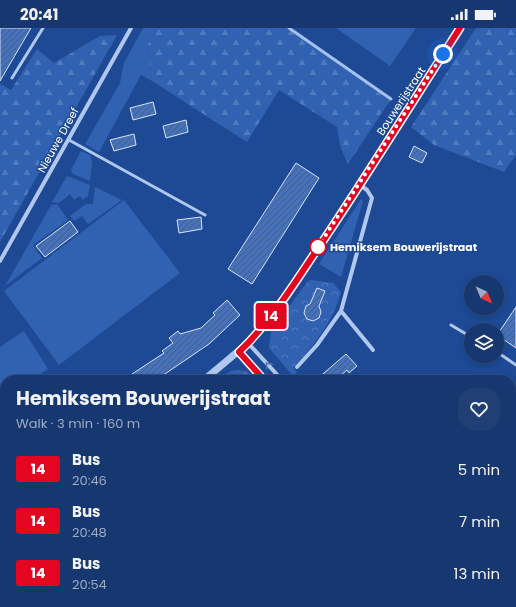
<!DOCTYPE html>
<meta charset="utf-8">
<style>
:root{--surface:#163770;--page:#1f3f75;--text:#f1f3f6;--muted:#9eacc3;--line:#355183}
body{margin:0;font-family:Poppins,sans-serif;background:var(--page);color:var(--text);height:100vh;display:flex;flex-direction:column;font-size:15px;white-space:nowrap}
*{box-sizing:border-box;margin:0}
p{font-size:13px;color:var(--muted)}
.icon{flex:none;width:22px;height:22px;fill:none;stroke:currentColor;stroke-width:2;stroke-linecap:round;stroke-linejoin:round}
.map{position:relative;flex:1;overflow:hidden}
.sheet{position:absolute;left:0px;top:347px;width:516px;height:232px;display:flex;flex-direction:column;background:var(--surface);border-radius:16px 16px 0 0;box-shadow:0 2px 6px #0003,0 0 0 1px var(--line)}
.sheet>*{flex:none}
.badge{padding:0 8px;border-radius:3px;font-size:14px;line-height:26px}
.needle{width:26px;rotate:136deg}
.buttons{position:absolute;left:464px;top:247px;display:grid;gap:8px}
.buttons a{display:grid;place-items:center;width:40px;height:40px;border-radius:50%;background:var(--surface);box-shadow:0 2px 6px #0003,0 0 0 1px var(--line);font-size:20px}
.you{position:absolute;width:20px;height:20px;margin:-10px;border:3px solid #fff;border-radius:50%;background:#1a73e8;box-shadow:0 0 0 6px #1a73e833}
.map>.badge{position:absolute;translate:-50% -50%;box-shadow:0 0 0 2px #fff}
.round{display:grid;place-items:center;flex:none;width:42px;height:42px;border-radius:16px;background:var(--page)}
.overview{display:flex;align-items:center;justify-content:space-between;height:68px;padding:0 16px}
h1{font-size:19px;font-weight:700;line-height:30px}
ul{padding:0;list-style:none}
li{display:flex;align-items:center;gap:12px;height:52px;padding:0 16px}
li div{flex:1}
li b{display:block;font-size:15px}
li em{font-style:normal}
li .badge{min-width:44px;font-weight:700;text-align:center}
.status{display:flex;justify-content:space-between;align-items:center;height:28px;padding:0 20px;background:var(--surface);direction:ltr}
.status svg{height:11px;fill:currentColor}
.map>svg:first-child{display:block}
.grass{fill:#3162b2}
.forest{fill:url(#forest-firs)}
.park{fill:url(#park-crowns)}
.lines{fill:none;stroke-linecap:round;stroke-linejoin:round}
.stream{stroke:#a3c2f1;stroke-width:3}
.building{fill:url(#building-hatch);stroke:#d6e4fa}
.service{stroke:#b0c8ef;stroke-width:3}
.minor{stroke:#b0c8ef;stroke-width:4}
.tertiary{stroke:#b0c8ef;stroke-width:7}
.oneway{stroke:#5075b4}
.line-casing{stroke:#fff;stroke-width:9}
.line{stroke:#e40521;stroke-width:6}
.walk{stroke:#fff;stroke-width:4;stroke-dasharray:0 7.2}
.stop-dot{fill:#fff;stroke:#e40521;stroke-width:2}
.labels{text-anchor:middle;stroke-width:3;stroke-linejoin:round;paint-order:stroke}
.street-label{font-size:11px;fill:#fff;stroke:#1d4995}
.stop-label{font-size:11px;font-weight:bold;fill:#fff;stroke:#1d4995;text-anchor:start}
</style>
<div class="status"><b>20:41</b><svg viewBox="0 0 49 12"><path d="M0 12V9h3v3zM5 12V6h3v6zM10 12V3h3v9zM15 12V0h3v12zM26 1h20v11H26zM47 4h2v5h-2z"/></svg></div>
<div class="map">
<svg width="516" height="579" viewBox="0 0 516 579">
<defs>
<pattern id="forest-firs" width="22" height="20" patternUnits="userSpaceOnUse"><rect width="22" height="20" fill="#3162b2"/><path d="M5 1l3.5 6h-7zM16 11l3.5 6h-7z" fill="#507abe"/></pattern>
<pattern id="park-crowns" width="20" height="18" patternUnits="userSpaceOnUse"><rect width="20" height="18" fill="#3162b2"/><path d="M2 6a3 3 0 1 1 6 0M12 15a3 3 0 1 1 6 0" fill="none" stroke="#507abe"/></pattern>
<pattern id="building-hatch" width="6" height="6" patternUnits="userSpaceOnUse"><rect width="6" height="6" fill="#4572bb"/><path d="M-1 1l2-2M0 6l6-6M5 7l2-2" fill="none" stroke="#495d7e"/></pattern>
</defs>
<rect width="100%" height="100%" fill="#1d4995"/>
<path class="grass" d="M143 0H156L147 18 152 53 141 47 99 124 85 116 120 55 124 35Z
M336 0H416L390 38Z
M81 123 90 127 92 135 90 153 73 146 71 142Z
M67 148 90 157 88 168 83 172 80 168 74 172 70 166 59 175 52 174Z
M95 159 122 172 88 196 82 188 74 193 70 188 86 176H93Z
M361 171 363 173 341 249 319 236Z
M124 172 180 245 59 337 4 263Z
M57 176 68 192 33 217 42 230 5 258 51 177Z
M24 303 48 341 32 352H5V369L0 372V319Z
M5 520V565L1 569 0 527Z"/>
<path class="forest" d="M156 0H289L391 71 348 136 340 118 337 99 279 62 247 114 152 53 147 18Z
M476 0H516V127L504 144 434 117 411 99Z
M117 7 0 214V56L11 62 37 21 54 35 100 8Z"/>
<path class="park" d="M312 252 333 255 341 264C333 294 314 317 293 340L297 344 293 348 269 320 271 303 308 253Z
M237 342 247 343 255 352H216L231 343Z"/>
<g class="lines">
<path class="stream" d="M289 0 391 71"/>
</g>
<path class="building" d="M0 0H31L0 53Z
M153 74 156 86 133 92 130 80Z
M186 92 188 104 166 110 163 98Z
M134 106 136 117 114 123 110 112Z
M414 118 427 125 422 135 409 129Z
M296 135 319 150 252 256 228 241Z
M201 189 202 201 179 205 177 192Z
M70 193 78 204 45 229 36 218Z
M317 260 325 263 319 278 321 284 319 290 313 293 307 291 304 285 306 278 310 276Z
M227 272 240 287 209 316 156 352H136L132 346 164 325 162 323 173 315 169 310 178 303 180 306 201 300 215 287 213 285Z
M516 279V320L497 307Z
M346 326 357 338 349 345 347 342 336 352H316Z"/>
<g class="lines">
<path class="service" d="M12 50 43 0
M69 112 205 187
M451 297 471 309
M497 324 516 337
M113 574 116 579
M82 579 86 574"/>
<path class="minor" d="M0 233 131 0
M341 283 373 322
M248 315 282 352
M239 324 264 352
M297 339 317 317 341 283 372 170 367 162 360 157
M0 511 5 505
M511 558 516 562
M208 574 210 579
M508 574 514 579
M230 579 236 574"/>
<path class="tertiary" d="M204 352 248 315 274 285 360 157 460 0
M0 486 5 483"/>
</g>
<defs><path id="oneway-chevron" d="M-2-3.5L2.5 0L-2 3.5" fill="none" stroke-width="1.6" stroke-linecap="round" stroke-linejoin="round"/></defs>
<use class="oneway" href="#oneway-chevron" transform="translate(268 337) rotate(-133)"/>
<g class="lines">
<g class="line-casing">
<path id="line" d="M264 352 239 324C274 291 298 249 325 210 371 141 415 70 460 0"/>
</g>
<use href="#line" class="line"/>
<path class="walk" d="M318 219 443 26"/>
</g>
<circle class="stop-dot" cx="318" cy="219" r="8"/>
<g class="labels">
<g class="street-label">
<text transform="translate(401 73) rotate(-57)" y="4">Bouwerijstraat</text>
<text transform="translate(58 112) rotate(-61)" y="4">Nieuwe Dreef</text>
</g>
<g class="stop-label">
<text x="330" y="223">Hemiksem Bouwerijstraat</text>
</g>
</g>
</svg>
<div class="buttons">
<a><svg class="needle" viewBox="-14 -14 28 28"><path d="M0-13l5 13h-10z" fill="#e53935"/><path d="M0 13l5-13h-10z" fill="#9eacc3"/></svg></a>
<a><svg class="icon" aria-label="layers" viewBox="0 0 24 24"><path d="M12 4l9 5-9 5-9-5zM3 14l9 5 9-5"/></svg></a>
</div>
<div class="you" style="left:443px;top:26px"></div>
<b class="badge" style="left:271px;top:288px;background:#e40521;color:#fff">14</b>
<section class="sheet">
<div class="overview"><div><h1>Hemiksem Bouwerijstraat</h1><p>Walk · 3 min · 160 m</p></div><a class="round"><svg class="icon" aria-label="heart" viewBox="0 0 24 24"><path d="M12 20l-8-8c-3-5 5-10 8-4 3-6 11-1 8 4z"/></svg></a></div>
<ul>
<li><span class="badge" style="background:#e40521;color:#fff">14</span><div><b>Bus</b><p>20:46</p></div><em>5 min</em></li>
<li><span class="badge" style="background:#e40521;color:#fff">14</span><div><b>Bus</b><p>20:48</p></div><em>7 min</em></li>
<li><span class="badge" style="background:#e40521;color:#fff">14</span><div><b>Bus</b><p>20:54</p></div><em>13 min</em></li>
</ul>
</section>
</div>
